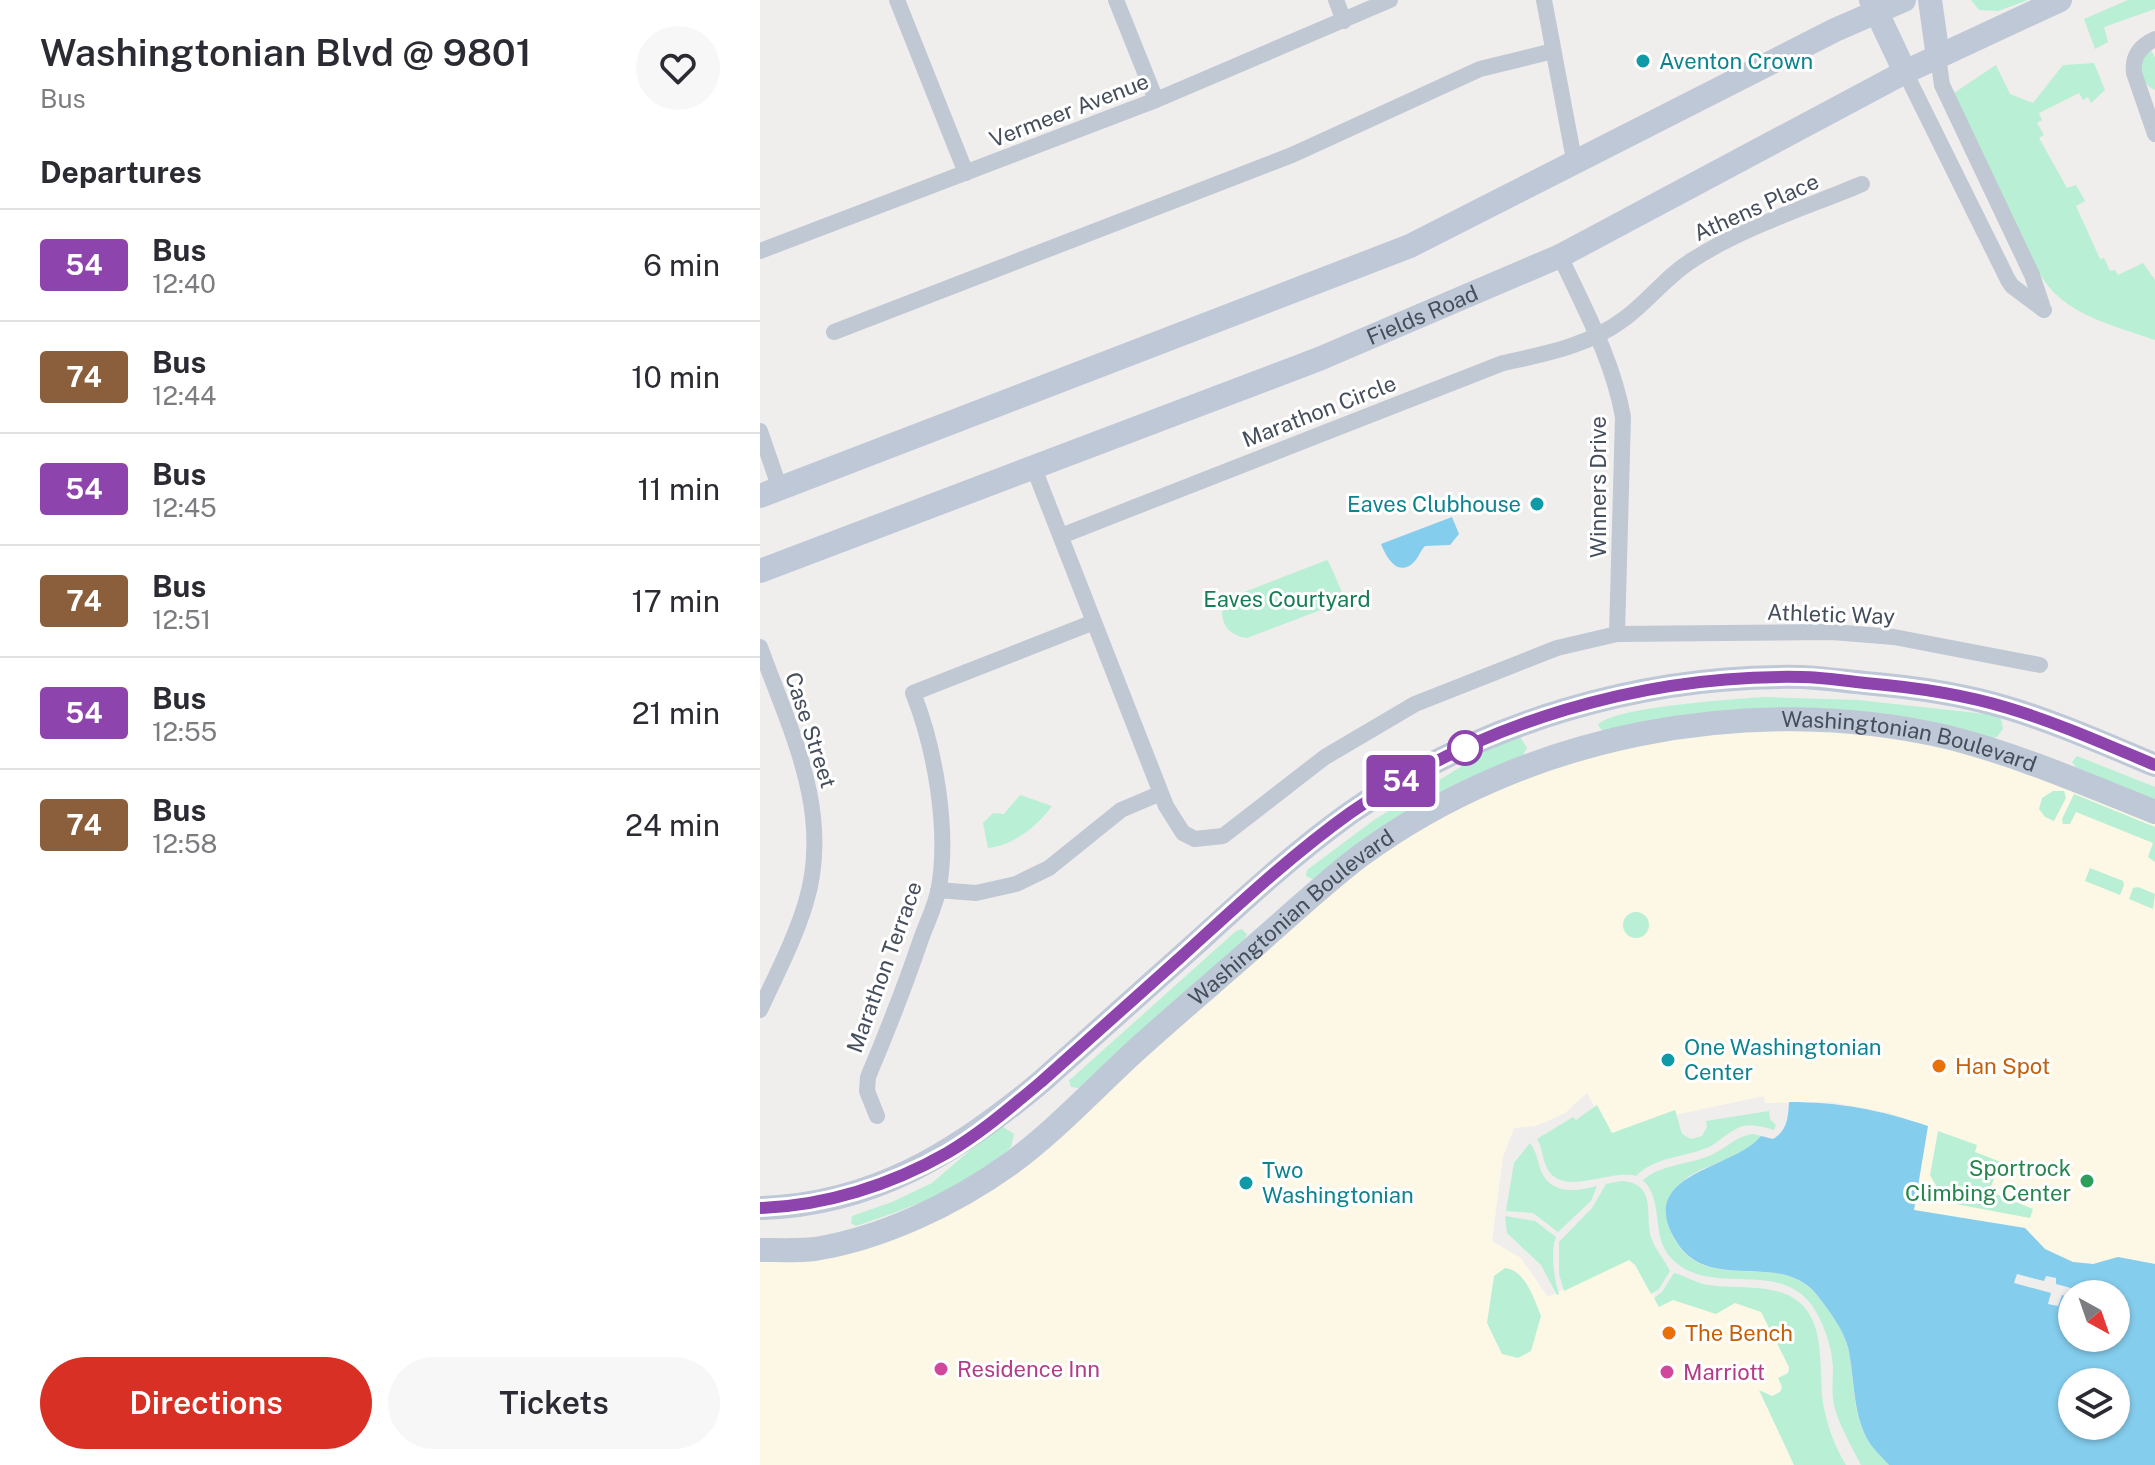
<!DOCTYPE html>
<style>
:root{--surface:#fff;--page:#f7f7f7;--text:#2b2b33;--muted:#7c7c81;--line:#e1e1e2;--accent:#d93025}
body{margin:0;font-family:"Public Sans",sans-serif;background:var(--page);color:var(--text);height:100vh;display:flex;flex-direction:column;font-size:30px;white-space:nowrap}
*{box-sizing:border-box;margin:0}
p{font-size:26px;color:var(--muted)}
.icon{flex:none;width:44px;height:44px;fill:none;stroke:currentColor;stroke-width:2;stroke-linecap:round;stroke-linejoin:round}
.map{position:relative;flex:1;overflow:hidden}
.drawer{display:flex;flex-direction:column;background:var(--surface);width:760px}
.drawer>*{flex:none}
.badge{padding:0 16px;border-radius:6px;font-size:28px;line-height:52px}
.needle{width:52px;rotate:140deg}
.fabs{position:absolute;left:1298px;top:1280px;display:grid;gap:16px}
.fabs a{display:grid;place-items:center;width:72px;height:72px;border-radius:50%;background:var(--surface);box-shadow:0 2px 6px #0004;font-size:40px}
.map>.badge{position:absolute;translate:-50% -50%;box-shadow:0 0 0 4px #fff}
h2{padding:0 40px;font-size:30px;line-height:72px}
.round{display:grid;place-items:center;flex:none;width:84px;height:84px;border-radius:42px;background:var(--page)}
.headline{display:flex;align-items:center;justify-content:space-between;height:136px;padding:0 40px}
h1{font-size:38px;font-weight:600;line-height:60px}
.button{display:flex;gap:16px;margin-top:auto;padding:16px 40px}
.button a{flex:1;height:92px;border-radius:48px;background:var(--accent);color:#fff;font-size:32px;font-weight:600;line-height:92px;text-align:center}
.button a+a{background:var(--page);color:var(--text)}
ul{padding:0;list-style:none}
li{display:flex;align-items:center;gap:24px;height:112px;padding:0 40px;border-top:2px solid var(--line)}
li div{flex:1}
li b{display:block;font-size:30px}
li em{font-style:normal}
li .badge{min-width:88px;font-weight:700;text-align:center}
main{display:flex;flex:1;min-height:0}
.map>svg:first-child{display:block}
.commercial{fill:#fcf8e5}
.green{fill:#b9efd4}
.water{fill:#85cded;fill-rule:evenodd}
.pier{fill:#f0eded}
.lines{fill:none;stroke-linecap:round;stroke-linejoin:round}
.street{stroke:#c0c8d3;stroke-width:16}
.secondary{stroke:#bfc8d7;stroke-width:24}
.line-casing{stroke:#fff;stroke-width:18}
.line{stroke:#8e44ad;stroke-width:12}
.culture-dot{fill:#0f9aa8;stroke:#fff;stroke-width:3}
.stop-dot{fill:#fff;stroke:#8e44ad;stroke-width:4}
.food-dot{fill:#e8710a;stroke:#fff;stroke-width:3}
.leisure-dot{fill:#2e9e5b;stroke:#fff;stroke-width:3}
.hotel-dot{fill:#d1479c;stroke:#fff;stroke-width:3}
.labels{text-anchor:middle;stroke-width:6;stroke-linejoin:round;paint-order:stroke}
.culture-label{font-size:22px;fill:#0d838f;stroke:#fff;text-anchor:start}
.street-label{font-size:22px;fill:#454e5b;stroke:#fff}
.park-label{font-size:22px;fill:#157d53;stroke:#fff}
.food-label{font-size:22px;fill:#c56008;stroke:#fff;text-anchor:start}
.leisure-label{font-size:22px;fill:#27864d;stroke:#fff;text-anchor:end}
.hotel-label{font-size:22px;fill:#b23c85;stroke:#fff;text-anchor:start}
</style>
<main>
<section class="drawer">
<div class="headline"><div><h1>Washingtonian Blvd @ 9801</h1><p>Bus</p></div><a class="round"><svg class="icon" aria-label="heart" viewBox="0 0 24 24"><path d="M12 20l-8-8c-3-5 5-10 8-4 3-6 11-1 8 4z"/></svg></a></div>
<h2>Departures</h2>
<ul>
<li><span class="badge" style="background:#8e44ad;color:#fff">54</span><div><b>Bus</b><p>12:40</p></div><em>6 min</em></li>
<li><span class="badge" style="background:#8b5e3c;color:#fff">74</span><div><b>Bus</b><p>12:44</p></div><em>10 min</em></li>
<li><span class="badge" style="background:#8e44ad;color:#fff">54</span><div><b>Bus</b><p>12:45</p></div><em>11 min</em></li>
<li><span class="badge" style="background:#8b5e3c;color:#fff">74</span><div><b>Bus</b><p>12:51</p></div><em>17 min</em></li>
<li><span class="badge" style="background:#8e44ad;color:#fff">54</span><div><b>Bus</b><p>12:55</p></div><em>21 min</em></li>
<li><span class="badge" style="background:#8b5e3c;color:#fff">74</span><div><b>Bus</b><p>12:58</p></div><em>24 min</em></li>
</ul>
<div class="button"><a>Directions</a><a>Tickets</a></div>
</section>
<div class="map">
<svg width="1395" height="1465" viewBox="0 0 1395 1465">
<rect width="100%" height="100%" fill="#f0eded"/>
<path class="commercial" d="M949 725 1169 737 1395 815V1264L1358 1257 1333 1264 1313 1262 1285 1249 1265 1228 1154 1210 1168 1127 1129 1113 1072 1102 1005 1103 1004 1096 910 1116 852 1139 827 1093 805 1113 788 1121 776 1126 754 1128 743 1157 732 1241 761 1258 788 1297 863 1258 872 1259 900 1305 913 1298 975 1302 1003 1310 1031 1367 1057 1465H0V1255L52 1253 223 1185 546 905 715 793 822 753Z"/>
<path class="green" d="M1211 0H1268L1238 11 1219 10Z
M1368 0H1395V9L1344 27 1348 42 1335 49 1324 19Z
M1390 49 1395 57V90C1383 85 1380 71 1379 59Z
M1334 63 1345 90 1331 103 1328 97 1323 100 1319 93 1279 113 1282 120 1277 123 1284 135 1279 138 1307 188 1316 185 1325 201 1316 206 1340 259 1344 258 1350 271 1355 270 1358 275 1383 263 1395 280V340C1353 325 1303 315 1280 274L1194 93 1236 65 1250 94 1273 103 1303 65Z
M567 560C571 564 580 589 584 596L582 602 487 638C472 636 462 627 462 612L474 596Z
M1004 697 1098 700 1235 715 1241 719 1243 729 1237 737 1231 738 1181 725 843 732 838 725C852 707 976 699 1004 697Z
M760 737 767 748 762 757 556 878 552 879 546 876 547 870 614 820 748 738Z
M1317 756 1395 787V800L1317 769 1312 762Z
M1293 791H1304L1306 798 1294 821 1285 817 1279 809 1282 798Z
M1314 794 1395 827V862L1388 857 1393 843 1316 812 1310 824H1303L1302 819Z
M260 795 292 806C278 826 252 846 228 848L223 823 233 813 244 814Z
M1330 868 1363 881 1364 885 1360 895 1325 881Z
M1378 887 1395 894 1393 909 1369 899 1373 888Z
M863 925a13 13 0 1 1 26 0a13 13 0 1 1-26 0Z
M482 929 487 934 484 941 319 1088 311 1087 309 1080 312 1078 476 931Z
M837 1105 852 1133 915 1110 922 1134 931 1139 942 1136 947 1127 946 1121 1009 1111 1010 1119 1016 1125 1014 1130C1004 1127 993 1124 983 1126 972 1129 961 1140 951 1146 926 1158 897 1155 876 1176 849 1169 802 1198 787 1168 782 1158 783 1149 777 1139L813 1117 816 1120Z
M243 1127 254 1134 251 1147C212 1186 147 1209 96 1226L91 1223 92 1216 132 1202 172 1183 235 1129Z
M1178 1131 1217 1145 1215 1152 1241 1162 1229 1191 1273 1209 1270 1218 1190 1203 1179 1191 1170 1175Z
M994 1134 1001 1136C978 1168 924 1160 910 1201 905 1215 908 1229 916 1242 948 1295 1019 1249 1057 1295 1068 1309 1083 1329 1088 1347 1095 1378 1091 1414 1109 1442 1114 1450 1122 1457 1129 1465H1101C1092 1447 1081 1429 1075 1409 1071 1396 1073 1381 1073 1367 1072 1346 1063 1321 1051 1304 1017 1259 948 1298 911 1258 890 1235 905 1202 883 1180 902 1164 927 1165 949 1156 965 1150 976 1135 994 1134Z
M770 1143C776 1151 777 1158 780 1168 789 1195 816 1192 837 1186L831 1201 798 1232 773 1213 746 1211 754 1163Z
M861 1181C897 1183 885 1214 891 1237 895 1250 905 1260 910 1271L899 1289 891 1294 875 1265 869 1260 804 1291 799 1274V1242L832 1208 846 1184Z
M745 1216 775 1221 796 1237C790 1251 794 1279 799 1294L797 1295 781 1265 747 1233Z
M745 1268C765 1270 774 1298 781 1316L771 1351 758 1358 742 1354 727 1323 734 1276Z
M914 1273C925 1276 936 1283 948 1285 975 1289 1002 1284 1028 1295 1070 1315 1057 1371 1064 1408 1068 1428 1075 1447 1086 1465H1034L999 1390 1012 1396 1020 1392 1022 1387 1018 1378 1028 1373 1029 1367 1001 1312 975 1303 956 1314 913 1300 899 1307 894 1298 902 1292Z"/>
<path class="water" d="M692 517 699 534 690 545 665 546C660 551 659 557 654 562 638 578 626 557 621 544Z
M1029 1102C1080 1102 1120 1110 1168 1126L1154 1210 1265 1228 1285 1249 1313 1262 1333 1264 1358 1257 1395 1264V1465H1129C1122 1457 1114 1450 1109 1442 1092 1414 1095 1378 1088 1347 1083 1329 1068 1309 1057 1295 1020 1249 948 1295 916 1241 874 1172 974 1170 1001 1136L1013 1139C1028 1130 1028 1117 1029 1102ZM1312 1294H1356V1338H1312ZM1312 1382H1356V1426H1312Z"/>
<path class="pier" d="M1257 1274 1284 1281 1286 1276 1296 1278V1284L1333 1294H1312V1298L1302 1295 1298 1306 1288 1304 1291 1293 1254 1283Z"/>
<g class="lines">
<path class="street" d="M137 0 206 173
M356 0 396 100
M576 0 584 21
M784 0 815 165
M1395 39C1380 46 1372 57 1374 73L1395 134
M1178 57 1182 85 1272 275 1282 305
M1145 72 1248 280 1252 286 1284 310
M0 251 396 100 630 0
M800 256C824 308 853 360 863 417L857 634
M74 332 532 155 720 69 793 51
M0 431 20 489
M273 466 406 806 423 833 435 839 463 836 565 757 655 704 797 648 857 634 1072 632 1134 637 1280 665
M301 536 743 363C785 354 828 346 864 319 889 301 907 275 934 259 984 227 1047 207 1102 184
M0 647C30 730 73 812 46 902 35 939 16 975 0 1010
M178 890 216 893 256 884 289 868 361 810 401 793
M117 1116 107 1091 108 1077C127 1032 145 986 161 939 167 922 176 905 179 887 189 829 175 748 153 693L334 622"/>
<g class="secondary">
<path d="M1111 0 1145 72"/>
<path d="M1170 0 1178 57"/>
<path d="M0 496 650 246 1075 30 1144 0"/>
<path id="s1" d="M0 571 559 359 800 256 1145 72 1300 0"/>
<path d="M0 1208C113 1205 197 1152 281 1082 334 1035 387 987 441 939 489 895 537 851 590 813 721 722 883 674 1042 677 1063 678 1084 681 1105 683 1153 687 1202 694 1248 708 1298 723 1347 745 1395 765"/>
<path id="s2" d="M0 1250C18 1250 38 1251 55 1249 123 1238 194 1204 250 1164 294 1132 333 1090 373 1053 416 1014 460 977 504 938 535 911 567 881 600 856 764 735 989 691 1187 737 1259 755 1327 785 1395 812"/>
</g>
</g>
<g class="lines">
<g class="line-casing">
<path id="line" d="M0 1208C65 1206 131 1185 187 1153 221 1133 251 1107 281 1082 328 1040 375 998 422 956 476 907 530 856 590 813 721 722 883 674 1042 677 1063 677 1084 681 1105 683 1153 687 1202 694 1248 708 1298 723 1347 745 1395 765"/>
</g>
<use href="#line" class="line"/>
</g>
<g class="culture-dot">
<circle cx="883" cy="61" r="8"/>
<circle cx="777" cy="504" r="8"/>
<circle cx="908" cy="1060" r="8"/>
<circle cx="486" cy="1183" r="8"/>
</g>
<circle class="stop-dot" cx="705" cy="748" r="16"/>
<g class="food-dot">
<circle cx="1179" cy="1066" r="8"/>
<circle cx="909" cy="1333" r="8"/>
</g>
<circle class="leisure-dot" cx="1327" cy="1181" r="8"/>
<g class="hotel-dot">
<circle cx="181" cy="1369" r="8"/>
<circle cx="907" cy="1372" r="8"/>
</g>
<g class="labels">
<g class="culture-label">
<text x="899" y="69">Aventon Crown</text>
<text x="761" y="512" text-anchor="end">Eaves Clubhouse</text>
<text x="924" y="1055">One Washingtonian<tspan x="924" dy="25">Center</tspan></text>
<text x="502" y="1178">Two<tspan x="502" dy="25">Washingtonian</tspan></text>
</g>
<g class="street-label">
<text transform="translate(309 110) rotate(-21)" y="8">Vermeer Avenue</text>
<text transform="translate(996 207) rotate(-24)" y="8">Athens Place</text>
<text dy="8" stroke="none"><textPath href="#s1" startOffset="710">Fields Road</textPath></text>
<text transform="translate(559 411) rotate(-21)" y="8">Marathon Circle</text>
<text transform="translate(838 487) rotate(-90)" y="8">Winners Drive</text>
<text transform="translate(1071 614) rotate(2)" y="8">Athletic Way</text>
<text transform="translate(51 730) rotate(72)" y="8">Case Street</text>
<text dy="8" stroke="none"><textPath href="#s2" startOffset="1316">Washingtonian Boulevard</textPath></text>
<text dy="8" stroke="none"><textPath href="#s2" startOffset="644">Washingtonian Boulevard</textPath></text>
<text transform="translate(124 967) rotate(-70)" y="8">Marathon Terrace</text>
</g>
<g class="park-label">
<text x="527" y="607">Eaves Courtyard</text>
</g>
<g class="food-label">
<text x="1195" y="1074">Han Spot</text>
<text x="925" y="1341">The Bench</text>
</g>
<g class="leisure-label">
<text x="1311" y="1176">Sportrock<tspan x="1311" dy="25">Climbing Center</tspan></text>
</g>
<g class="hotel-label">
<text x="197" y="1377">Residence Inn</text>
<text x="923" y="1380">Marriott</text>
</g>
</g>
</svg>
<div class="fabs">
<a><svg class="needle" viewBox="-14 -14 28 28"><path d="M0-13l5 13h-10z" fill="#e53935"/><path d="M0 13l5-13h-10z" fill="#7c7c81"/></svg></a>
<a><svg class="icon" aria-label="layers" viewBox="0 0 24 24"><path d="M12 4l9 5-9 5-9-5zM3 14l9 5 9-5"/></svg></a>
</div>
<b class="badge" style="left:641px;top:781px;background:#8e44ad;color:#fff">54</b>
</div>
</main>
